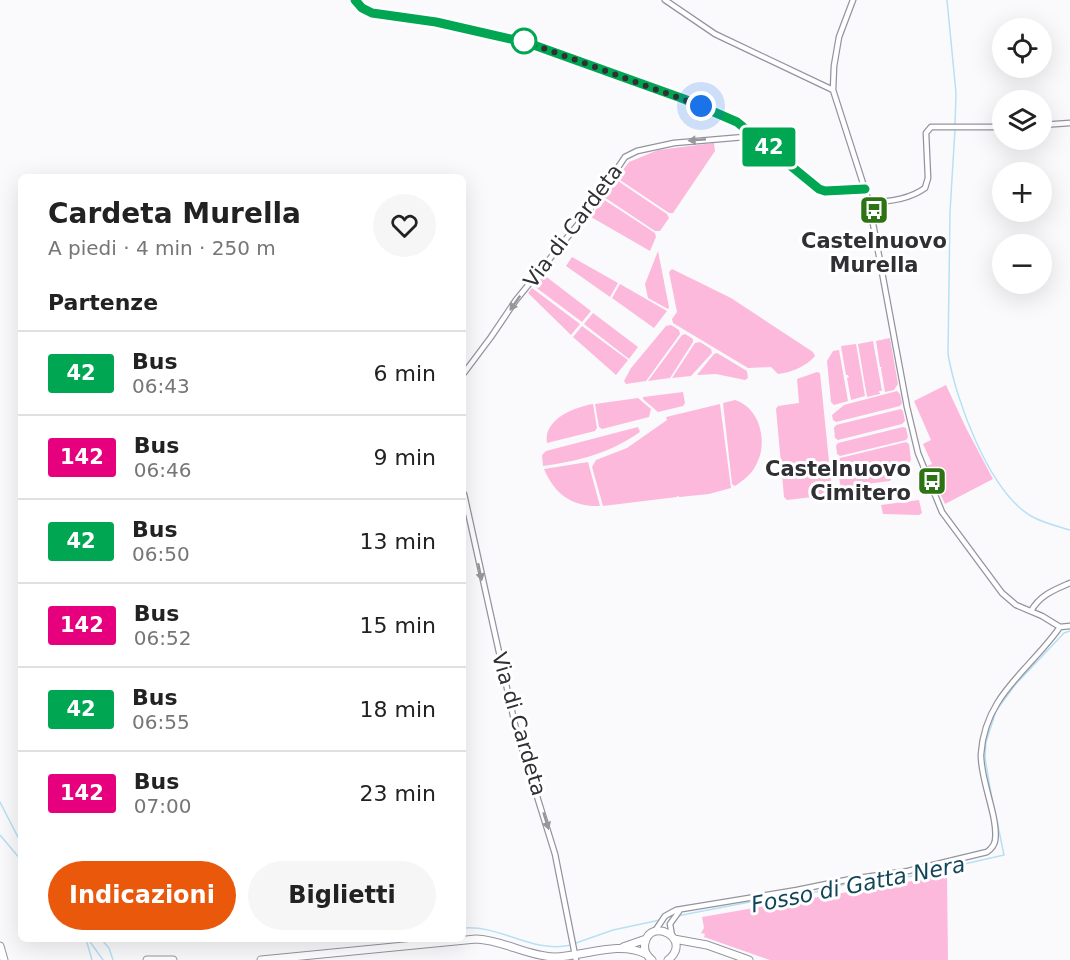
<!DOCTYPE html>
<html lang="it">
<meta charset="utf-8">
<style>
:root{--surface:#fff;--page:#f6f6f6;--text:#222;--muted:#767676;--line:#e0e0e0;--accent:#ea580c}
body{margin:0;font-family:"DejaVu Sans",sans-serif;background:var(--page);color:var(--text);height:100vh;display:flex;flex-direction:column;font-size:22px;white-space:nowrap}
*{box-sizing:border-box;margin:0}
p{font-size:20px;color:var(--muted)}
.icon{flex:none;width:33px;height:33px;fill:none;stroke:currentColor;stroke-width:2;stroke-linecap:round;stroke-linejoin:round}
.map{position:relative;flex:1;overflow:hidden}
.details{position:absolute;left:18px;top:174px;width:448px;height:768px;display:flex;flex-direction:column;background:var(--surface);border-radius:9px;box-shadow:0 6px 24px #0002}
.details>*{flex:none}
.badge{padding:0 12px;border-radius:4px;font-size:21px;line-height:39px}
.tools{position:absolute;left:992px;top:18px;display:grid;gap:12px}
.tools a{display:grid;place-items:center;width:60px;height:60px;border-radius:50%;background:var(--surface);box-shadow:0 6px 24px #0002;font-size:30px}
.you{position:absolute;width:30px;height:30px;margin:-15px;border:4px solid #fff;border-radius:50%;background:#1a73e8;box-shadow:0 0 0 9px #1a73e833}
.map>.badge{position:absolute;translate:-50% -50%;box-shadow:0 0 0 3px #fff}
h2{padding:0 30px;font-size:22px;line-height:54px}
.round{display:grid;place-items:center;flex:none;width:63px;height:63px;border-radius:32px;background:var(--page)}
.overview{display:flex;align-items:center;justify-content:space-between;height:102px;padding:0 30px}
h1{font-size:28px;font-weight:600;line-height:45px}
.action{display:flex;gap:12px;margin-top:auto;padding:12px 30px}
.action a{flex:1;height:69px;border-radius:36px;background:var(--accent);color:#fff;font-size:24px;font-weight:600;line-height:69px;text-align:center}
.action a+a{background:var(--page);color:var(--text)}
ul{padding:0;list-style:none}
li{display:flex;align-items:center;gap:18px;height:84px;padding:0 30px;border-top:2px solid var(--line)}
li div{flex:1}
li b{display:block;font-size:22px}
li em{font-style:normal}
li .badge{min-width:66px;font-weight:700;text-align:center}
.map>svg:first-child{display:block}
.green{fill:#fcb9dc}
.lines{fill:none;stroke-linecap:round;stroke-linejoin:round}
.stream{stroke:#b7e0f3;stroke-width:1.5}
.street-casing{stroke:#9494a1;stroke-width:7}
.secondary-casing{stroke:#9494a1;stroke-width:9}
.street{stroke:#fff;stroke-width:4.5}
.secondary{stroke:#fff;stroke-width:7}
.oneway{fill:#97979a}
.line-casing{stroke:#fff;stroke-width:14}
.line{stroke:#00a651;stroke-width:9}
.walk{stroke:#2f2f34;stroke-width:6;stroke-dasharray:0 10.8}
.stop-dot{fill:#fff;stroke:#00a651;stroke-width:3}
.labels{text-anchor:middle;stroke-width:6;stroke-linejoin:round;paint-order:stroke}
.street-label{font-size:21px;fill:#2f2f34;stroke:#fff}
.poi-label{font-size:21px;font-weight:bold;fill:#2f2f34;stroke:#fff}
.water-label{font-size:22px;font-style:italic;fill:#114559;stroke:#fff}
</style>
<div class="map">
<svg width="1070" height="960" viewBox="0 0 1070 960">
<rect width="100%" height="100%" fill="#fafafd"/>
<path class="green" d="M714 143 715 151 673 213H669L617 178 629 162 658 150Z
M615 179 667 214 669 218 660 231H655L604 197Z
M603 199 655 233 656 237 650 251 591 217Z
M658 251 669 307 668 309 648 298 645 284Z
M572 257 618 283 610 297 566 266Z
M672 269 731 298 813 352 815 356C807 366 790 373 778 374L771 367 748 368 673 323 672 319 677 312 669 272Z
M544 275 591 311 582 322 534 286Z
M620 284 667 311 654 328 612 298Z
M532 288 580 324 571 335 528 293Z
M593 313 638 347 629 359 584 324Z
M671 325 679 330 680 334 646 381 626 384 624 381 631 368 666 326Z
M582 326 628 360 616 375 573 337Z
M685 334 693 339V342L670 378 648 381 682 335Z
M890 338 898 384 894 390 885 392 881 369 882 367H880L876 341Z
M873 341 882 391H879L880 394 867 397 858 344Z
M700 342 711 349 712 353 691 376 672 378 695 343Z
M856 344 865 396 851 400 847 378 849 377 848 375H846L841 346Z
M839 350 848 401 834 405 831 402 827 361 833 351Z
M717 353 747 371 748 378 745 380 716 374 697 375 714 354Z
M817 372 820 373 832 491 829 495 787 500 784 497 776 409 778 406 799 403 797 379Z
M946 385 966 428 993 479 945 504 927 466 932 464 923 444 931 440 914 401Z
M897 391 900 394 902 403 900 406 836 422 833 420 832 415 844 405Z
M683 392 685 403 683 406 658 412 643 399V397Z
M638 398 651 409 649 417 602 429 599 427 595 404Z
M735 400C760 408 768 441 757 463 753 473 744 480 735 486L732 484 723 403Z
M593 404 597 428 595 431 547 443C543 419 575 407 593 404Z
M720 404 731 488 709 494 680 497 677 496V497L603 506 592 467 596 460 627 448 667 420 666 417Z
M901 409 903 411 905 421 902 424 838 440 835 438 834 428 836 425Z
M638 427 640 432C610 453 579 461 543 466L542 455 546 451Z
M903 427 906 428 908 437 906 440 840 456 837 454 836 446 838 443Z
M906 442 909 444 911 460 909 463 841 471 838 469 837 462 840 458Z
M588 462 600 506C573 507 555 495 544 469Z
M888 469 891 470 893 477 890 481 843 487 840 484 839 477 842 474Z
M919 500 922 513 919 515 883 514 881 505Z
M947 875 948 960H770L704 937 705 934 701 933 704 928 702 917Z"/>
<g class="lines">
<path class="stream" d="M947 0 956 93 955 125
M955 129 950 212 948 354C956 401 989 491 1031 516 1043 523 1057 526 1070 530
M0 802 21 843
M993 805 985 758 986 742 996 711 1015 685 1064 633 1070 631
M0 835 21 860
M677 916 760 900 804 895 853 882 907 877 1004 855 997 821
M464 928C501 925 533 954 571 945
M86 939 92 960
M88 939 103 960
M101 939 109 948 113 960
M221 939 256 941 319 939
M576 943 613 930 660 920"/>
<g class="street-casing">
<path id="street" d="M355 0 362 8 372 13 436 22 528 43 684 99 728 118 747 129 812 184 825 191 865 189
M665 0 715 34 833 90
M853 0 839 37 834 66 833 90 869 202 907 407 918 453 942 512 1002 593 1016 605 1042 616 1060 627
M1041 125 1070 123
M869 202C887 202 910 199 925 188L928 178 926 133 931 127H1002
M464 373 491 337 516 300 588 212 625 157 637 151 674 143 756 136
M464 494 516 729 555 854 576 960
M1031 611C1040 595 1054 590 1070 583
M655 931 665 916 676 910 797 890 851 879 908 871 987 852C991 849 994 846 995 841 999 818 980 780 981 754 985 695 1029 671 1060 627L1070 626
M672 936 670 924 680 910"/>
</g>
<g class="secondary-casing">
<path id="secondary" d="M674 939 707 945 749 960
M0 946 4 960
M623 947 646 939
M147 960H173
M261 960 476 939C503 940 527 956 554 957 584 957 617 940 646 954
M652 960C647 956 643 951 645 943 650 916 694 939 668 960"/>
</g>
<use href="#street" class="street"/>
<use href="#secondary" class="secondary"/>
</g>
<defs><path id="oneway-solid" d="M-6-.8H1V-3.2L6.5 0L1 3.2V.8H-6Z" transform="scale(1.5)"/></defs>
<g class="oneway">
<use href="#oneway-solid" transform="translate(697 140) rotate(175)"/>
<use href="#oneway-solid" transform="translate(515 303) rotate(125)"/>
<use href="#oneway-solid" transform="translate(480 572) rotate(78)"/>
<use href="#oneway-solid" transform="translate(546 821) rotate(73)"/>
</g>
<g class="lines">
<g class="line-casing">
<path id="line" d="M355 0 362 8 372 13 436 22 528 43 684 99 737 122 819 189 825 191 865 189"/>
</g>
<use href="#line" class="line"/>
<path class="walk" d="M524 41 701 106"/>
</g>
<defs>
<g id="bus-square" transform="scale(1.5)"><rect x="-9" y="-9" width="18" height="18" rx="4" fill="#2d7314" stroke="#fff"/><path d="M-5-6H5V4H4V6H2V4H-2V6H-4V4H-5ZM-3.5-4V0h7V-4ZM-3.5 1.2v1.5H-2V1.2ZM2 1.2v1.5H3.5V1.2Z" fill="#fff"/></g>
</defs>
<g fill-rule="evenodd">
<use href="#bus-square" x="874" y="210"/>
<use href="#bus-square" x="932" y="481"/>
</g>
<circle class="stop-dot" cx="524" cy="41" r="12"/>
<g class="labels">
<g class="street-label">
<text transform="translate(573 226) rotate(-53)" y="7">Via di Cardeta</text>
<text transform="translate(519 724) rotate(74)" y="7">Via di Cardeta</text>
</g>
<g class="poi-label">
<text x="874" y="248">Castelnuovo<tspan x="874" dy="24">Murella</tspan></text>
<text x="911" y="476" text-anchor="end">Castelnuovo<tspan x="911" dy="24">Cimitero</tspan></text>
</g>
<g class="water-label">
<text transform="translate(858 884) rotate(-11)" y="8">Fosso di Gatta Nera</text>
</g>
</g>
</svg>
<div class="tools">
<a><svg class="icon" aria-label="locate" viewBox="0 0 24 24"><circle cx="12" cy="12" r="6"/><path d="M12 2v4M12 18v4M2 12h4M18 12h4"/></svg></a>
<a><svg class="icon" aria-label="layers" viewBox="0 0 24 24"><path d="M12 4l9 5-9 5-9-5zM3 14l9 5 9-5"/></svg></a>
<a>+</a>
<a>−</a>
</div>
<div class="you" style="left:701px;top:106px"></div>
<b class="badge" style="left:769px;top:147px;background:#00a651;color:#fff">42</b>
<section class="details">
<div class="overview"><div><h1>Cardeta Murella</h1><p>A piedi · 4 min · 250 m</p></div><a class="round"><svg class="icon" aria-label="heart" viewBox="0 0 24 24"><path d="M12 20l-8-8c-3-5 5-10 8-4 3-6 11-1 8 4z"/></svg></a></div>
<h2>Partenze</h2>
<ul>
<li><span class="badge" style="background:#00a651;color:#fff">42</span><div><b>Bus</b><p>06:43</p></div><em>6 min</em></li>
<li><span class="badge" style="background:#e6007e;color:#fff">142</span><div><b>Bus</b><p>06:46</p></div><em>9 min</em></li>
<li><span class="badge" style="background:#00a651;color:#fff">42</span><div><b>Bus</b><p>06:50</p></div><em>13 min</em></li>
<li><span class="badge" style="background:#e6007e;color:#fff">142</span><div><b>Bus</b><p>06:52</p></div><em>15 min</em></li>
<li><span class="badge" style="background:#00a651;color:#fff">42</span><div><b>Bus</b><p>06:55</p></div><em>18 min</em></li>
<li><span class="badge" style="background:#e6007e;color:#fff">142</span><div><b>Bus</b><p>07:00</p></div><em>23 min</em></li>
</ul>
<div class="action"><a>Indicazioni</a><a>Biglietti</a></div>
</section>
</div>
